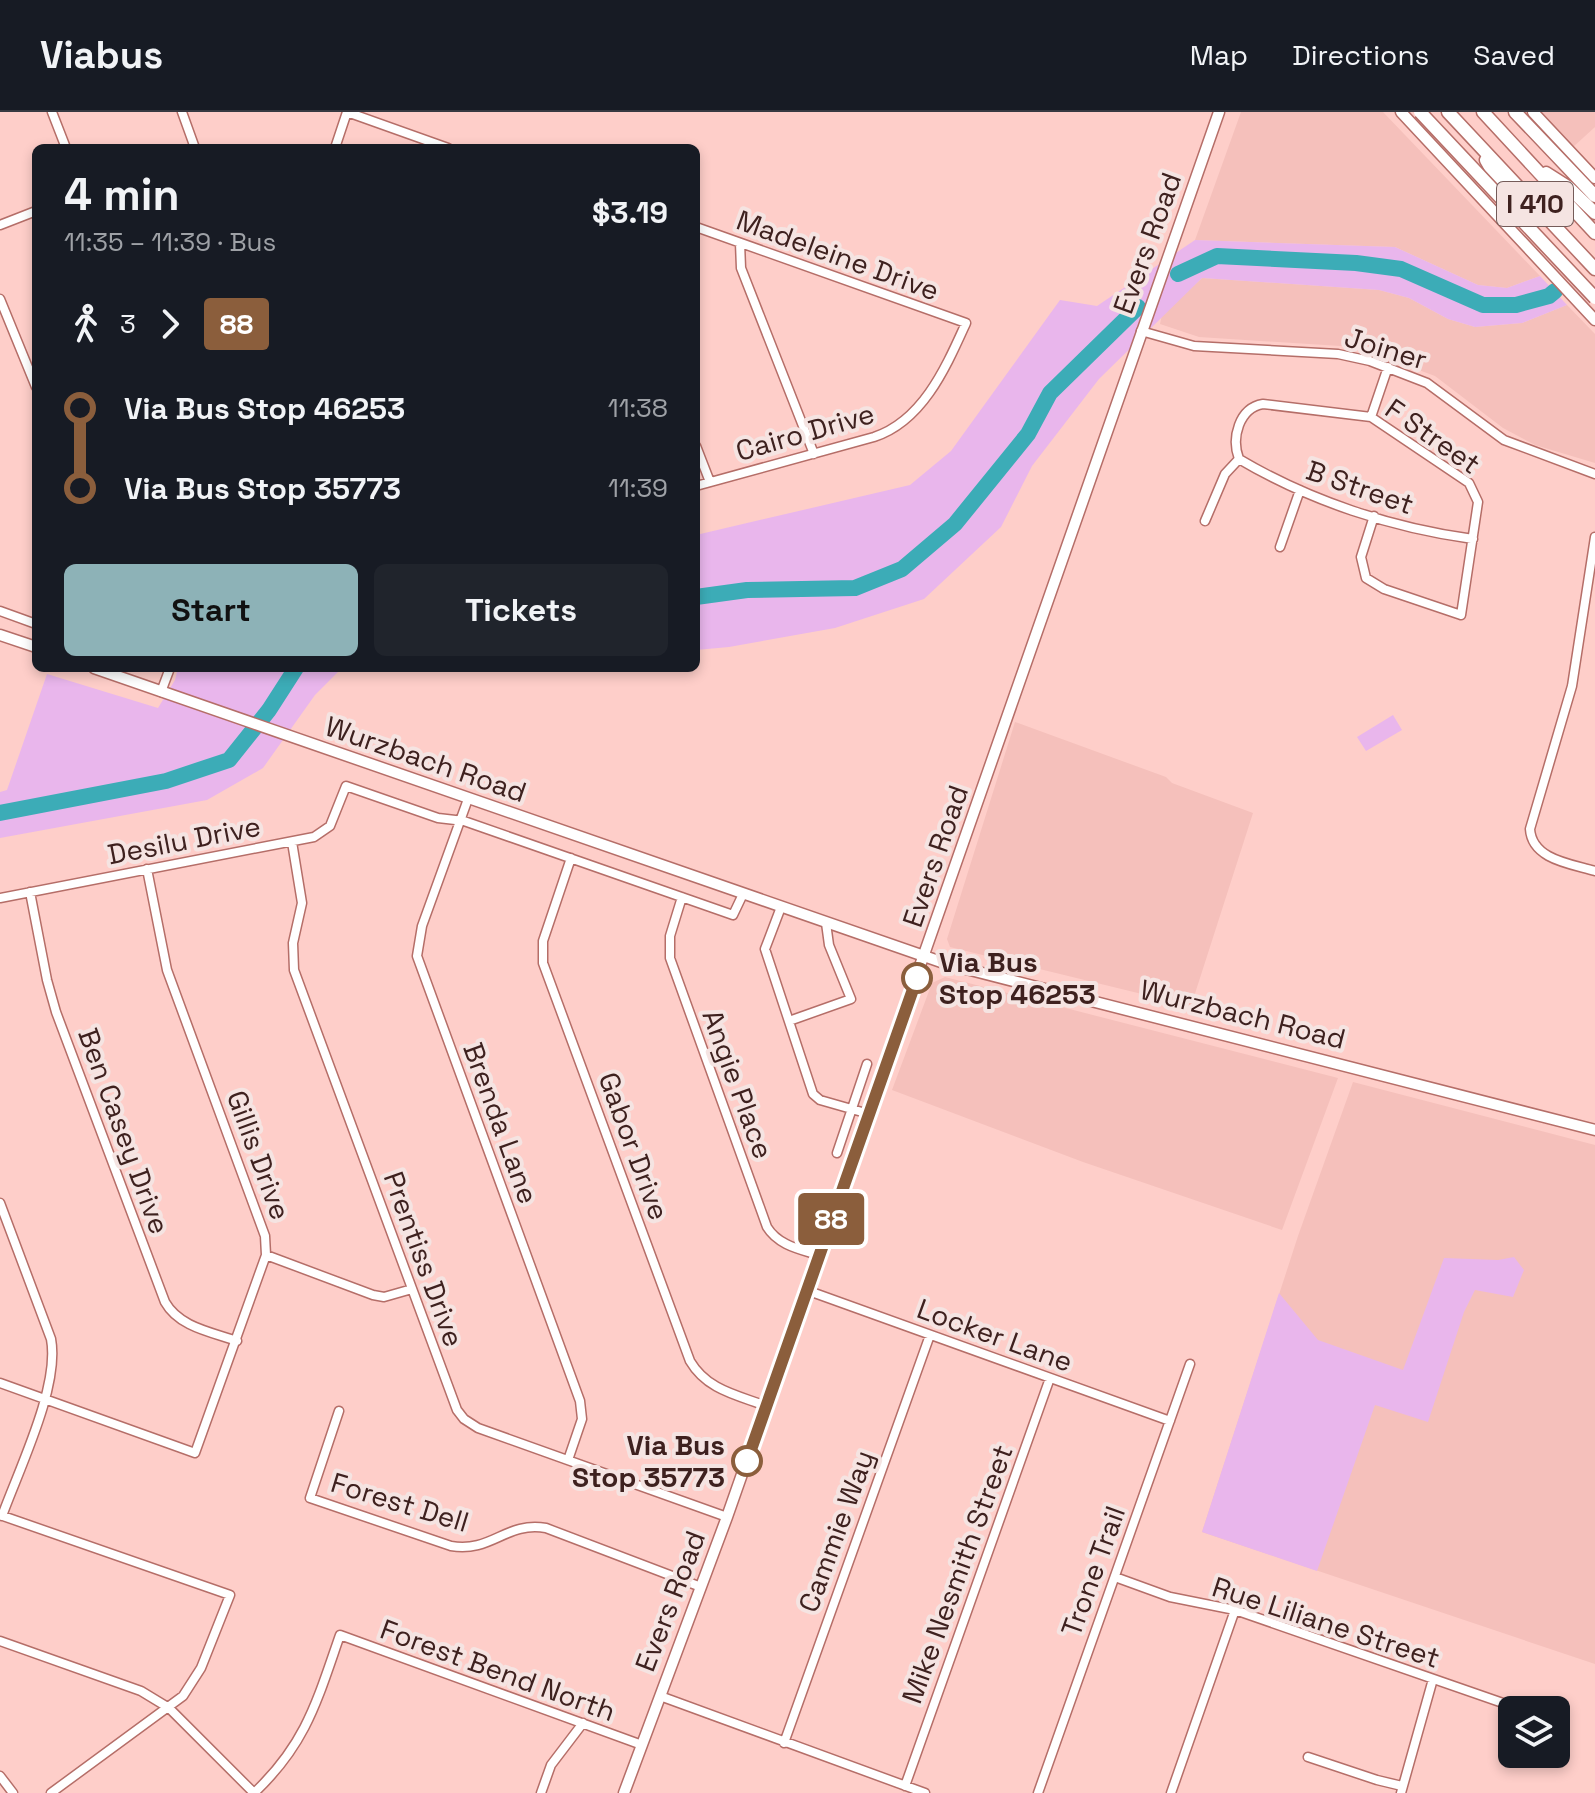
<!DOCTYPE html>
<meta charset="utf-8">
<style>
:root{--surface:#171b24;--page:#20242c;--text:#f1f3f6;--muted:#9ea1a6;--line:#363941;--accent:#8db2b7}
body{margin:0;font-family:"Space Grotesk",sans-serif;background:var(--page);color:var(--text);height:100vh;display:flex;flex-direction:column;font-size:30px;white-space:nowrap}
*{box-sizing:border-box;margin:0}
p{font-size:26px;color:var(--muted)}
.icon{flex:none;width:44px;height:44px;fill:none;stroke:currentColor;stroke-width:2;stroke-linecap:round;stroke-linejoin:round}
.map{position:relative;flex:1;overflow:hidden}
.sheet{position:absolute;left:32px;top:32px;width:668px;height:528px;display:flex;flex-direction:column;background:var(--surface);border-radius:12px;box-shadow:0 4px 12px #0003}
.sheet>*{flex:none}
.badge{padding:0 16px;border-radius:6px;font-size:28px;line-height:52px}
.controls{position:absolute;left:1498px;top:1584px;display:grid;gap:16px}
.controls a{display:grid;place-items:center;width:72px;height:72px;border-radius:12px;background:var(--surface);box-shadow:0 4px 12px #0003;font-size:40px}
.map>.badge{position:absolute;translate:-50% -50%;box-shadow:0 0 0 4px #fff}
.legs{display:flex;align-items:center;gap:12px;height:88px;padding:0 32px;font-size:26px}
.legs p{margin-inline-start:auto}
.overview{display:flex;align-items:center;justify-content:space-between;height:136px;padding:0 32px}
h1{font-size:44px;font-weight:700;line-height:60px}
.action{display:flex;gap:16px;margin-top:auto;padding:16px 32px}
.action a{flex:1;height:92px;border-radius:12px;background:var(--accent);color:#111;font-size:32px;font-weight:700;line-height:92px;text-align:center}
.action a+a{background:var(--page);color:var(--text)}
ul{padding:0 32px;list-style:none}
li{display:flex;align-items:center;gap:28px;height:80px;font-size:30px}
li i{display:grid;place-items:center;width:12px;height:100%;margin:0 10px;background:currentColor}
li i::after{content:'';width:20px;height:20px;margin:-10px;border:6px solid;border-radius:50%;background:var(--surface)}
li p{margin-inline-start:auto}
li:first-child i{background:linear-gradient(#0000 50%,currentColor 0)}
li:last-child i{background:linear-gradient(currentColor 50%,#0000 0)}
header{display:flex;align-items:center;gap:48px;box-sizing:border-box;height:112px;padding:0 40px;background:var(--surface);border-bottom:2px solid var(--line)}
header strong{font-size:38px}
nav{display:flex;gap:44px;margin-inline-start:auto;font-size:28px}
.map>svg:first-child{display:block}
.built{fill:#f5c0bb}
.green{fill:#e9b6ec}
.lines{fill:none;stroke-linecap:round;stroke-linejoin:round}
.river{stroke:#3cacb7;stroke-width:16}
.minor-casing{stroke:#b56e68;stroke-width:11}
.major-casing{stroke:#b56e68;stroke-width:13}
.highway-casing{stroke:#b56e68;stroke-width:15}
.minor{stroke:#fff;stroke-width:8}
.major{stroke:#fff;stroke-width:10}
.highway{stroke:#fff;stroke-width:12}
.highway-bridge-casing{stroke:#b56e68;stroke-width:15;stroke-linecap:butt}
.highway-bridge{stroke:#fff;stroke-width:12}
.line-1-casing{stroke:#fff;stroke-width:18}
.line-1{stroke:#8b5e3c;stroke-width:12}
.stop-1-dot{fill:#fff;stroke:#8b5e3c;stroke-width:4}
.labels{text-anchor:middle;stroke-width:8;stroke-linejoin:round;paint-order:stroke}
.shield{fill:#f5e4e2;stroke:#755c5a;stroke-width:2}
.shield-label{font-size:26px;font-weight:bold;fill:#3e211f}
.street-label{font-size:28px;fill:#3e211f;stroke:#f5e4e2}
.stop-label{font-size:28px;font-weight:bold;fill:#3e211f;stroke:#f5e4e2;text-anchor:start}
</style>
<header>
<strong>Viabus</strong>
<nav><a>Map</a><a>Directions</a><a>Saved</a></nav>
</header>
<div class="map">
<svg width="1595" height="1681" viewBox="0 0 1595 1681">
<rect width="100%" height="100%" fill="#fecec9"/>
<path class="built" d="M1241 0H1383L1540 164 1507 176 1478 173 1395 135 1195 128Z
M1539 0H1595V15L1572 36Z
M1202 166 1379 178 1409 186 1448 207 1475 215 1522 211 1567 193 1595 222V351L1535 333 1503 316 1435 264 1356 235 1199 225 1160 212 1162 203Z
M1015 610 1166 665 1172 671 1253 701 1191 894 950 835 947 827Z
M945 865 1338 966 1282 1118 1083 1050 892 978 932 871Z
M1353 970 1595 1033V1552L1202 1420 1298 1124Z"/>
<path class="green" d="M1195 128 1395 135 1478 173 1507 176 1540 164 1567 193 1522 211 1475 215 1448 207 1409 186 1379 178 1202 166 1099 267 1032 354 1001 415 924 487 835 516 729 535 696 538V423L910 373 951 339 1060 188 1097 194Z
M178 556H342L315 583 263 656 207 688 0 726V680L7 678 47 562 158 596 175 568Z
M1393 603 1402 618 1366 639 1357 625Z
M1514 1145 1524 1158 1513 1185 1475 1178 1464 1200 1428 1310 1375 1293 1317 1459 1202 1420 1279 1181 1318 1228 1403 1258 1444 1146 1498 1148Z"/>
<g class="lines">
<path class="river" d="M1178 162 1217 144 1356 151 1401 157 1483 193H1516L1549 184 1555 179
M696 485 747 478 855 476 902 457 955 412 1028 322 1050 281 1138 195
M0 701 166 669 229 648 269 598 296 556"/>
<g class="minor-casing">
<path id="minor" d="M52 0 66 36
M182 0 195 36
M347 0 448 36
M335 36 347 0
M0 113 36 99
M696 115 966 211C946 255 923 309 874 325L696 374
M740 131 741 156 814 342
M0 187 36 275
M1141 219 1194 234 1338 242 1370 249 1427 271 1504 328 1595 362
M1371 305 1388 255
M696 334 710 370
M1239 347C1231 326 1239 296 1263 292L1371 305 1469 371 1478 390 1461 503 1384 477 1366 466 1361 445 1374 404
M1239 347C1310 389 1392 416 1473 427
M1205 409 1225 362 1239 347
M1595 425 1572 574 1530 717C1532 748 1572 752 1595 759
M1280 435 1300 378
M0 499 36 512
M161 580 170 556
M468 687 422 814 417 844 580 1289 582 1307 568 1348
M292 730 302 791 293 831 294 858 457 1298 464 1307 478 1316 727 1405
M571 746 543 829V851L690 1249C707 1278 737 1283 766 1294
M30 780 47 868 56 900 165 1190C179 1215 211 1220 237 1229
M682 785 670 824V846L767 1115C778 1133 799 1137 818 1143
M0 786 314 725 330 714 346 674 438 706 464 709 733 803 743 782
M781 795 765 837 813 982 820 988 869 1002
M789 909 851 887 829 833 826 811
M837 1041 867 952
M0 1091 51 1227C60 1274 19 1357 2 1404
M266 1143 373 1183 384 1185 412 1177
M806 1178 1170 1309
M0 1271 195 1341 266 1143 265 1124 167 858 147 757
M339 1299 310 1386 451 1434C492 1441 506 1409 546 1416L701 1475
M0 1403 230 1483 201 1556 183 1584 51 1681
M1115 1465 1170 1485 1235 1498 1523 1598
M0 1529 141 1579 169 1596 254 1681
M660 1584 925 1681
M784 1631 930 1223
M1308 1645 1377 1668 1402 1674
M0 1664 13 1681
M905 1674 1050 1266
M254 1681C306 1632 317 1589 340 1523L642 1633
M541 1681 551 1653 583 1611
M1038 1681 1190 1252
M1171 1681 1235 1498
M1401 1681 1433 1567"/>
</g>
<g class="major-casing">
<path id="major" d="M1401 0 1595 208
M1533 0 1595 66
M0 523 36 535
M94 556 947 852 1595 1018
M624 1681 727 1405 1219 0"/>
</g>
<g class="highway-casing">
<path id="highway" d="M1448 0 1595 157
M1483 0 1595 121
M1515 0 1595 84
M1486 48 1499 71 1528 108
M1546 61 1568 75 1595 101"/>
</g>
<use href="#minor" class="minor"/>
<use href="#major" class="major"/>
<use href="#highway" class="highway"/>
<g class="highway-bridge-casing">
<path id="highway-bridge" d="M1420 0 1595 186"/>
</g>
<use href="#highway-bridge" class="highway-bridge"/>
</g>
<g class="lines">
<g class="line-1-casing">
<path id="line-1" d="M747 1349 917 866"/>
</g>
<use href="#line-1" class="line-1"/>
</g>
<g class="stop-1-dot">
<circle cx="917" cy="866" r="14"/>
<circle cx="747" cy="1349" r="14"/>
</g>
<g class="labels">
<rect class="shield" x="1497" y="70" width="76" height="44" rx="6"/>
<g class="shield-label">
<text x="1535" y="101">I 410</text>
</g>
<g class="street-label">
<text transform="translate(1147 131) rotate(-70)" y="10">Evers Road</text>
<text transform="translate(838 143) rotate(20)" y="10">Madeleine Drive</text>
<text transform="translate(1386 236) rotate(17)" y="10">Joiner</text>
<text transform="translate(805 320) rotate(-16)" y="10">Cairo Drive</text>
<text transform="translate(1433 324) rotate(35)" y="10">F Street</text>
<text transform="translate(1360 375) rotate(19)" y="10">B Street</text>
<text transform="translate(426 647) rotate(19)" y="10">Wurzbach Road</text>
<text transform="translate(184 728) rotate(-11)" y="10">Desilu Drive</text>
<text transform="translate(935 744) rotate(-71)" y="10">Evers Road</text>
<text transform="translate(1243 902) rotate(14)" y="10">Wurzbach Road</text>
<text transform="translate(738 972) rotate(70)" y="10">Angie Place</text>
<text transform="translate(501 1011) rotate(70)" y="10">Brenda Lane</text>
<text transform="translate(124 1019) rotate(70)" y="10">Ben Casey Drive</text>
<text transform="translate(634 1034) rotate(70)" y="10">Gabor Drive</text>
<text transform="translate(259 1043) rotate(70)" y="10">Gillis Drive</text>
<text transform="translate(424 1147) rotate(70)" y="10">Prentiss Drive</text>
<text transform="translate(995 1223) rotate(20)" y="10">Locker Lane</text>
<text transform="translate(400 1390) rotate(17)" y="10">Forest Dell</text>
<text transform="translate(836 1419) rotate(-70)" y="10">Cammie Way</text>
<text transform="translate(1093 1459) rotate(-70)" y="10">Trone Trail</text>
<text transform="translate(957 1462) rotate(-70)" y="10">Mike Nesmith Street</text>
<text transform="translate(670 1489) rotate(-69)" y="10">Evers Road</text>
<text transform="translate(1326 1510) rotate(18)" y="10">Rue Liliane Street</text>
<text transform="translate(498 1558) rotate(20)" y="10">Forest Bend North</text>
</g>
<g class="stop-label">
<text x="939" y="860">Via Bus<tspan x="939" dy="32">Stop 46253</tspan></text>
<text x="725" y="1343" text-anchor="end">Via Bus<tspan x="725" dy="32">Stop 35773</tspan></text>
</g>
</g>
</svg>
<div class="controls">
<a><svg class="icon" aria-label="layers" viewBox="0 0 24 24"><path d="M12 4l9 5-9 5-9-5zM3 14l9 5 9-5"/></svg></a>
</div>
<b class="badge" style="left:831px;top:1107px;background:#8b5e3c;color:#fff">88</b>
<section class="sheet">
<div class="overview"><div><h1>4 min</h1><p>11:35 – 11:39 · Bus</p></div><b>$3.19</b></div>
<div class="legs"><svg class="icon" aria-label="walk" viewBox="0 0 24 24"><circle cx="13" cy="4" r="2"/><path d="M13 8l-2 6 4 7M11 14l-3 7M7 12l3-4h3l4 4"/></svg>3<svg class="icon" aria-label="forward" viewBox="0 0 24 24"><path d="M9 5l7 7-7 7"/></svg><b class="badge" style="background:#8b5e3c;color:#fff">88</b></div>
<ul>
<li><i style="color:#8b5e3c"></i><b>Via Bus Stop 46253</b><p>11:38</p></li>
<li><i style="color:#8b5e3c"></i><b>Via Bus Stop 35773</b><p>11:39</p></li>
</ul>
<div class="action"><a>Start</a><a>Tickets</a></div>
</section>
</div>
